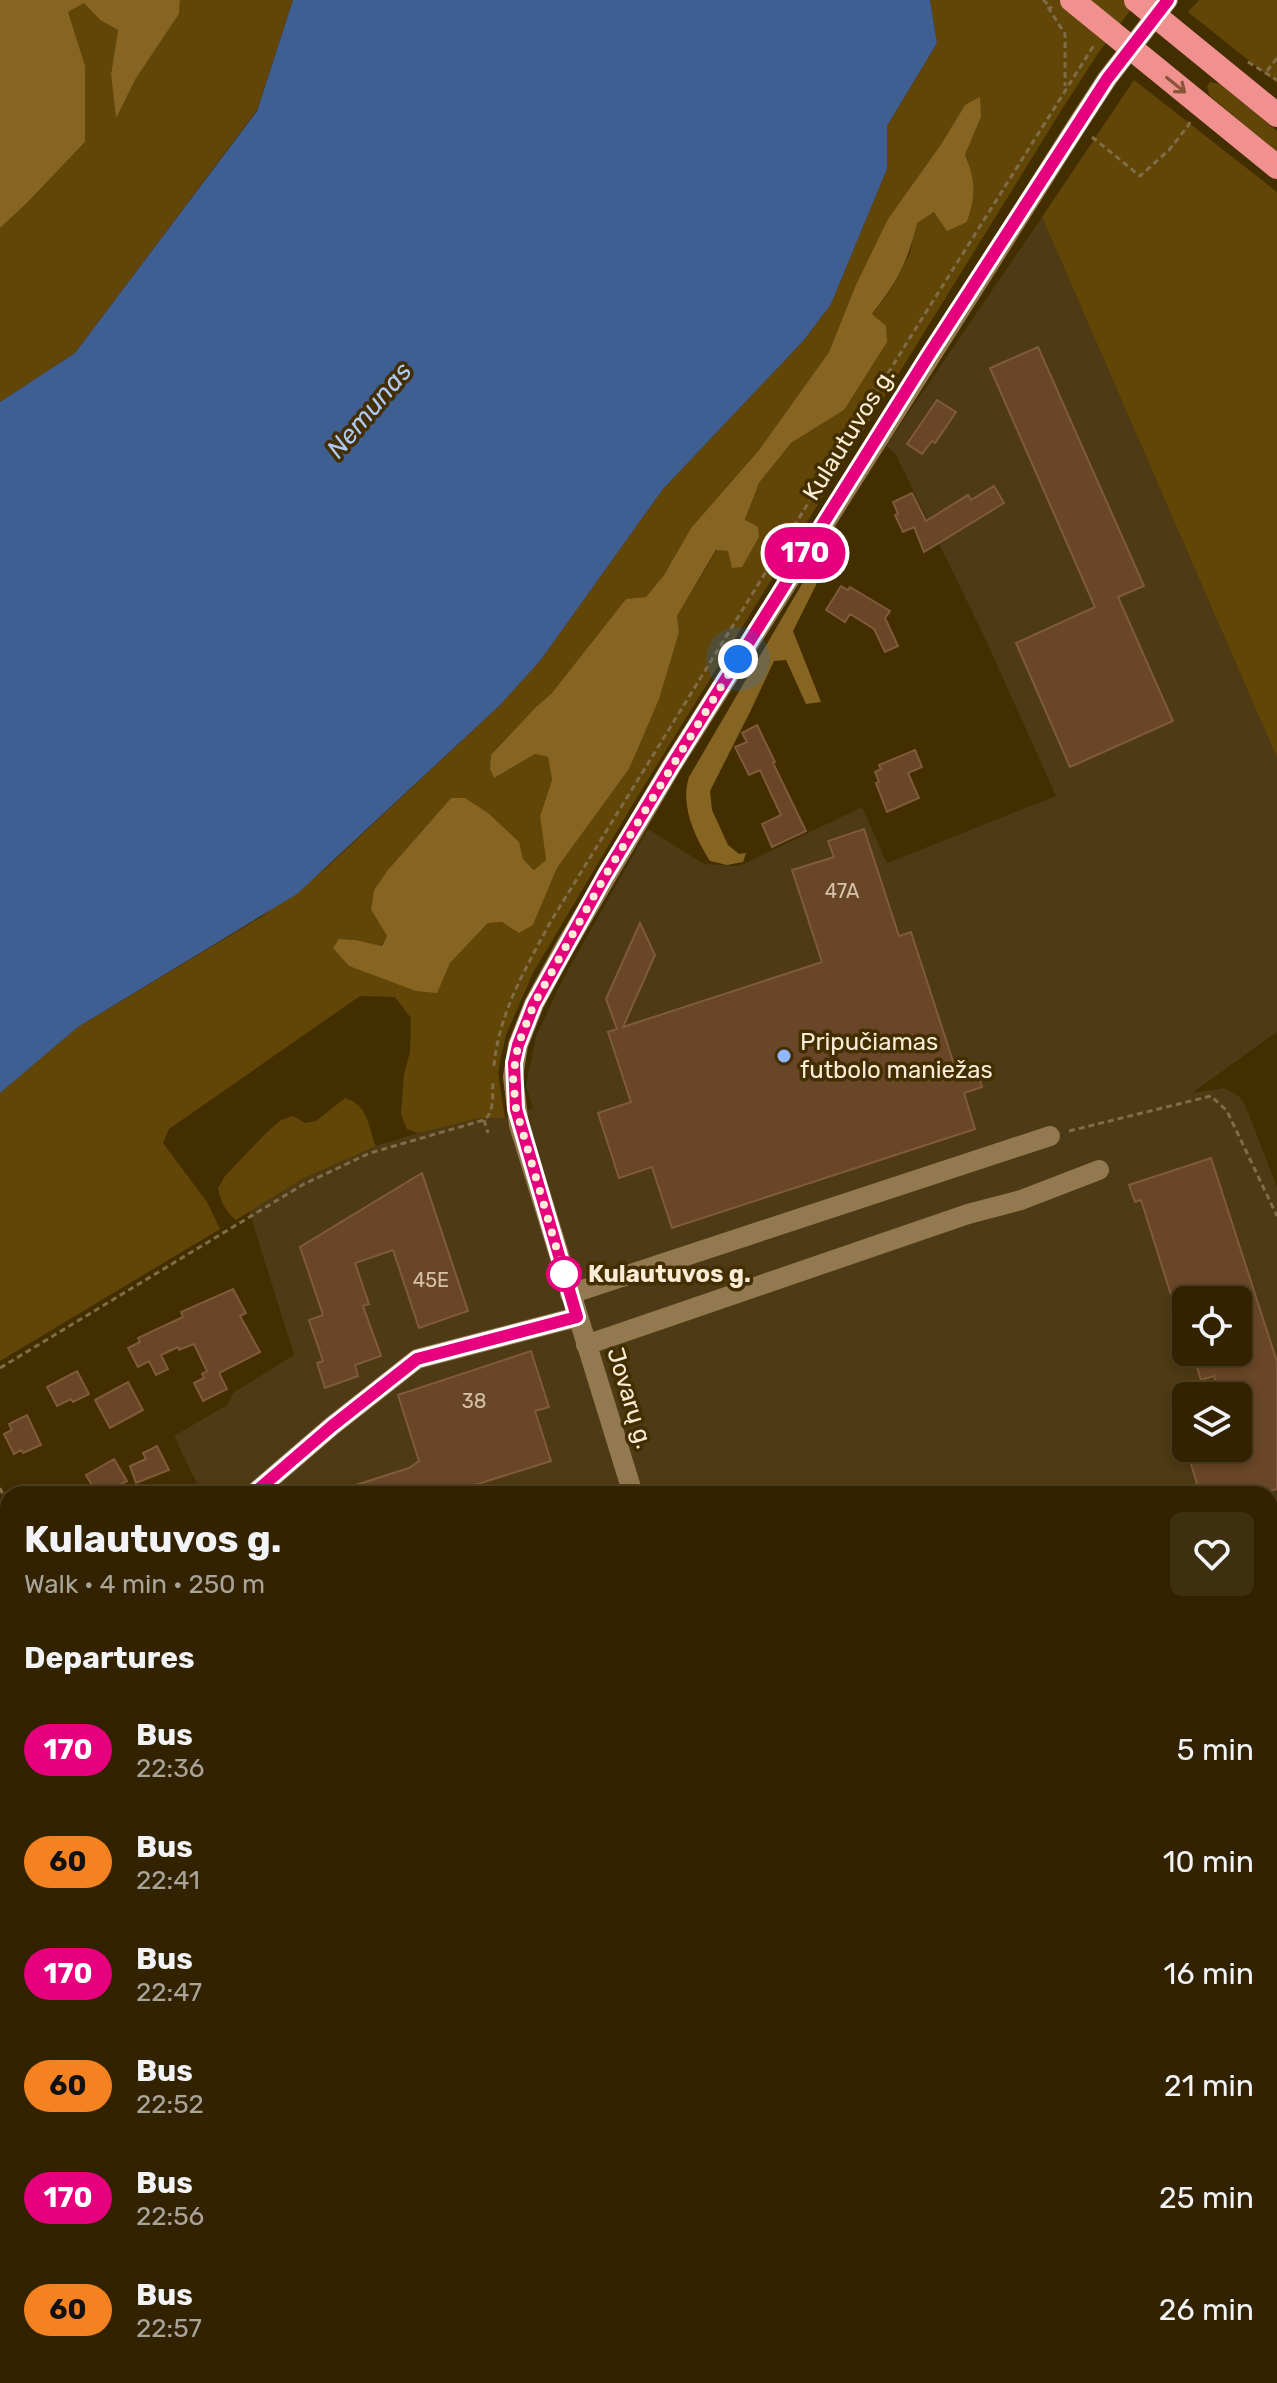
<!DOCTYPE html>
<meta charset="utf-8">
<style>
:root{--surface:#322200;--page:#3d2f0f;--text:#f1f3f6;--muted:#a8a499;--line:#4d3f22}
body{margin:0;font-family:Rubik,sans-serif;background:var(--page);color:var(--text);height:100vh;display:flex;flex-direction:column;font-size:30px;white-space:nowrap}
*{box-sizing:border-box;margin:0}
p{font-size:26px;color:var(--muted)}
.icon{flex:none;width:44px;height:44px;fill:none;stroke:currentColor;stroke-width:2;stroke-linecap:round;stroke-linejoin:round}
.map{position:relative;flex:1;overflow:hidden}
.side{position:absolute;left:0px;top:1486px;width:1278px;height:898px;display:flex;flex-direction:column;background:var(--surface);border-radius:24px 24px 0 0;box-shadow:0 4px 12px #0003,0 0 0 2px var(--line)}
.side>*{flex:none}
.badge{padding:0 16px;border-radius:26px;font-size:28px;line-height:52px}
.fabs{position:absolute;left:1172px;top:1286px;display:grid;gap:16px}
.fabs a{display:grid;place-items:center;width:80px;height:80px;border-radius:12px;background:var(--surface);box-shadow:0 4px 12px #0003,0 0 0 2px var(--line);font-size:40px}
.you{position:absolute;width:40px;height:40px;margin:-20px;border:6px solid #fff;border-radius:50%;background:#1a73e8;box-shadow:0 0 0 12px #1a73e833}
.map>.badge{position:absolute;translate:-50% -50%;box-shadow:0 0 0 4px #fff}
h2{padding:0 24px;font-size:30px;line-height:72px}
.round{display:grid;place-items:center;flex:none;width:84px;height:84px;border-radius:12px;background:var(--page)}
.overview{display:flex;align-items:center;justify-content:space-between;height:136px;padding:0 24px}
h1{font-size:38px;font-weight:700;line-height:60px}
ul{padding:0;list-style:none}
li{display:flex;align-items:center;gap:24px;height:112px;padding:0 24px}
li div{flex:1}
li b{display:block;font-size:30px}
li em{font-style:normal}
li .badge{min-width:88px;font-weight:700;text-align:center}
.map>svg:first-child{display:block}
.built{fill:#4e3a14;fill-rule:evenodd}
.green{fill:#624608;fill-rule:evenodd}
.forest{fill:#866421}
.water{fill:#3f5e92}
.building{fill:#694627;stroke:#7f5a3b;stroke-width:2}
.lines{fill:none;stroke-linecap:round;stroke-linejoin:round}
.path{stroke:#806d47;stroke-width:3;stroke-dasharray:6 4;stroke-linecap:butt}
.minor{stroke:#92794f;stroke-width:20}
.major{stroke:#ca8775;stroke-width:20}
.highway{stroke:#f0908f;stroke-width:24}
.oneway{stroke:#885539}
.line-casing{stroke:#fff;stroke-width:18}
.line{stroke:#e6007e;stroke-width:12}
.walk{stroke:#faecd6;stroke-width:8;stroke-dasharray:0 14.4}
.poi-dot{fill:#8fb8fd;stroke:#432e00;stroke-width:3}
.stop-dot{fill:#fff;stroke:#e6007e;stroke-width:4}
.labels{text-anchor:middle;stroke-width:7;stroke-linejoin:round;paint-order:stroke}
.number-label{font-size:20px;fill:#d6c2aa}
.street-label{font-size:24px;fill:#faecd6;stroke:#432e00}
.poi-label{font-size:24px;fill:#faecd6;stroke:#432e00;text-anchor:start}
.stop-label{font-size:24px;font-weight:bold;fill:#faecd6;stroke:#432e00;text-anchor:start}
.water-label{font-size:26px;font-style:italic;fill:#adc9f9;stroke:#432e00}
</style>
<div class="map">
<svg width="1277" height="2383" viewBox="0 0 1277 2383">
<rect width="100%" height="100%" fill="#432e00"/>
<path class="built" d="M1042 217 1277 758V1032L1192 1093 1224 1088 1239 1096 1246 1107 1277 1187V2383H696L693 2376H1270V1494H202L174 1436 227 1405 233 1393 294 1355 249 1211 302 1179 376 1146 418 1133 480 1118H505L533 1108 526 1086 536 1036 564 977 648 829 704 864 739 866 862 807 887 863 1056 796 984 636 895 453 886 446ZM1186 1300H1238V1352H1186ZM1186 1396H1238V1448H1186Z
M8 1676V2236L0 2240V1682Z
M194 2376H493L480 2383H198Z"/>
<path class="green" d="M180 0H293L257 110 75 353 0 402V228L27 203 85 142 67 12 84 3 100 20 118 30 111 74 116 116 135 80 179 14Z
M930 0H1138L1099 52 1064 106 636 799 533 973 506 1035 501 1057 498 1073 505 1118H480L418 1133 407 1129 401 1115 404 1074 410 1052 411 1018 395 997 360 996 169 1129 163 1143 207 1202 220 1229 0 1361V1093L78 1027 261 917 324 870 500 705 540 661 663 489 804 340 831 304 887 169V126L937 43ZM965 105 981 117 965 155C976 180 976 196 967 222L934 212 916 223 910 253 890 291 872 315 844 410 791 443 759 483 745 521 729 551 717 550 677 616 679 632 629 769 557 868 533 925 519 932 502 922 488 923 450 963 355 940 381 946 387 936 371 910 374 890 387 871 451 798 535 870 546 860 540 816 552 780 548 757 535 754 494 778 537 706 551 694 626 599 646 597 664 575 691 528 759 450 829 352 855 287Z
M1199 0H1277V83L1188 12Z
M1134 80 1277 192V758L1042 217Z
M1210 82 1220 84 1277 131V152L1210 96 1207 87Z
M345 1098C370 1106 367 1126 376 1146L302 1179 236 1220C225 1211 221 1202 218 1188L225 1176 267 1132 281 1120 293 1116 305 1123 316 1121Z"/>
<path class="forest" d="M0 0H180L179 14 135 80 116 118 111 74 118 30 100 20 84 3 68 12 85 66V142L27 203 0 228Z
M980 97 981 117 965 155C976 180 976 196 967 222L947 231 934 212 917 223C908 262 896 284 872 314L886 326 887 342 844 410 791 443 759 483 745 520 758 527 759 537 742 567 732 568 728 551 716 550 677 616 679 632 659 699 629 769 557 868 533 925 519 933 502 922 488 923 450 963 437 993 416 991 349 966 333 948 339 939 355 940 382 946 387 936 371 910 374 890 387 871 451 798H465L488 813 519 842 523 859 534 870 546 860 540 816 552 780 548 757 535 754 494 778 490 769 491 755 537 706 551 694 626 599 646 597 664 575 691 528 759 450 829 352 855 287 888 219 940 146 965 105Z
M830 536 835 539 837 543 793 631 821 702 806 704 786 660 774 661 750 712 710 791 712 810 728 845 739 854 746 853 743 862 727 865 710 861C694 836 680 805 689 777Z"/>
<path class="water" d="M293 0H930L937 43 887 126V169L831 304 804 340 663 489 540 661 500 705 297 894 78 1027 0 1093V402L75 353 257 111Z"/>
<path class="building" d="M1038 347 1144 586 1118 597 1173 721 1070 767 1016 643 1095 607 990 368Z
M937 400 956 412 935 443 932 441 922 454 907 444Z
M994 486 1004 503 924 552 914 527 903 532 895 515 898 514 893 502 912 493 926 521 968 495 971 500Z
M841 586 848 590 850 587 890 611 885 618 898 646 885 652 874 629 850 614 845 622 826 610Z
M757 725 775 762 773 763 806 831 772 847 762 824 781 815 760 770 749 775 735 747 747 742 742 733Z
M915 750 922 767 908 773 919 798 887 812 876 783 879 782 875 772 881 769 879 765Z
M864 829 899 936 911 932 959 1080 978 1074 982 1087 964 1093 975 1129 672 1228 652 1167 619 1178 598 1113 631 1102 608 1032 617 1029 606 999 640 923 655 955 623 1027 822 962 792 870 834 857 828 841Z
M1211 1158 1277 1362V1489L1260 1494H1200L1190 1461 1230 1448H1238V1396H1220L1214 1376 1201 1380 1192 1352H1238V1300H1190L1188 1293 1172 1298 1141 1200 1135 1202 1129 1185Z
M422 1173 468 1311 419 1328 393 1250 355 1263 369 1304 363 1306 381 1356 355 1365 358 1376 325 1388 317 1363 323 1361 309 1320 323 1315 300 1247Z
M233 1289 246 1313 240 1316 260 1352 219 1373 227 1389 203 1401 194 1383 204 1378 202 1374 207 1371 194 1344 179 1350 178 1347 161 1355 168 1369 156 1375 149 1361 138 1367 128 1348 140 1342 138 1338 183 1317 181 1312Z
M531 1351 549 1407 535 1411 551 1461 446 1494H338L337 1491 409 1468 419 1461 398 1395Z
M77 1371 89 1394 73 1402 71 1399 57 1406 47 1387Z
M128 1382 143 1410 110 1428 95 1400Z
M27 1415 41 1445 23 1453 21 1450 14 1454 4 1434 12 1430 9 1424Z
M157 1446 169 1470 136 1483 130 1466 146 1459 143 1453Z
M114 1459 127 1481 103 1494H97L86 1475Z"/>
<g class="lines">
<path class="path" d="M1043 0 1052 8
M1048 7 1065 34V86
M1248 62 1277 80
M1267 71 1277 58
M1092 137 1140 176 1169 150 1188 126 1190 122
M494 1066C499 1012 526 968 551 921L911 336 1094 45
M484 1120 488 1133
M1069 1131 1211 1096 1227 1111 1277 1216
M0 1368 304 1184 370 1153 484 1120C495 1112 492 1095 493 1082
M0 1488 8 1506
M1270 2186 1277 2185
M645 2383 663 2376"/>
<path class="minor" d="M570 1294 1050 1136
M586 1345 968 1214 1021 1200 1099 1170
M253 1494 332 1426 417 1359 577 1317
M633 1494 519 1125 513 1077 518 1045 534 1004 565 947 672 765 1077 125 1107 79 1168 0
M0 1674 8 1669
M0 2382 1 2383"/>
<path class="major" d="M1270 2211 1277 2209
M726 2383 747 2376"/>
<path class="highway" d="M1072 0 1277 167
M1136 0 1277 115"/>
</g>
<defs><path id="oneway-shaft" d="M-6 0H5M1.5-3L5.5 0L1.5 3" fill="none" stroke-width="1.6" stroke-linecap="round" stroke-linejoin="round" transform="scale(2)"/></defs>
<use class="oneway" href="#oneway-shaft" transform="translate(1176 85) rotate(39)"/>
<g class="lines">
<g class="line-casing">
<path id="line" d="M253 1494 332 1426 417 1359 577 1317 516 1109 514 1063 518 1045 534 1004 605 876 672 765 928 356 1107 79 1168 0"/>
</g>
<use href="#line" class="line"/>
<path class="walk" d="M564 1274 516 1109 513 1077 518 1045 534 1004 605 876 738 659"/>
</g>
<circle class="poi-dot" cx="784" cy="1056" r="8"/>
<circle class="stop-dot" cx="564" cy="1274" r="16"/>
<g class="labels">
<g class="number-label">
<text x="842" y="898">47A</text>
<text x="431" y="1287">45E</text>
<text x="474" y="1408">38</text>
</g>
<g class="street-label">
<text transform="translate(849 434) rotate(-58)" y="8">Kulautuvos g.</text>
<text transform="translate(630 1398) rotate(73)" y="8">Jovarų g.</text>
</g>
<g class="poi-label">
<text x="800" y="1050">Pripučiamas<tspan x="800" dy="28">futbolo maniežas</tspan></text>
</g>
<g class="stop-label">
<text x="588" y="1282">Kulautuvos g.</text>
</g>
<g class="water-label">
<text transform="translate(369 410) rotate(-50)" y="9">Nemunas</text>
</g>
</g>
</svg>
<div class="fabs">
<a><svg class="icon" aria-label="locate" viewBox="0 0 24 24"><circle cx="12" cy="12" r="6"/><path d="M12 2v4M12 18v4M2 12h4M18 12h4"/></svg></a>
<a><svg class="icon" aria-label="layers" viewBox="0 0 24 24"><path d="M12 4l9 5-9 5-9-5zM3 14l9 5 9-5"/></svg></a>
</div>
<div class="you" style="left:738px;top:659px"></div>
<b class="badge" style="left:805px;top:553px;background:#e6007e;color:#fff">170</b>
<section class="side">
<div class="overview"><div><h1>Kulautuvos g.</h1><p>Walk · 4 min · 250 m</p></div><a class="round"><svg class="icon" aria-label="heart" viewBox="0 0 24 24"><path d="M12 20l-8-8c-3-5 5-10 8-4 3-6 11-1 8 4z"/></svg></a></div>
<h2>Departures</h2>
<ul>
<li><span class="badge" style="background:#e6007e;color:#fff">170</span><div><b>Bus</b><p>22:36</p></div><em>5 min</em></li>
<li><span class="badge" style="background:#f58220;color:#111">60</span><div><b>Bus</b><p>22:41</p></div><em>10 min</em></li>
<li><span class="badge" style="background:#e6007e;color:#fff">170</span><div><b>Bus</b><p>22:47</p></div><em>16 min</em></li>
<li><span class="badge" style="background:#f58220;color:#111">60</span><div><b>Bus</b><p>22:52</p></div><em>21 min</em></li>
<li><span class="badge" style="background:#e6007e;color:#fff">170</span><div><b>Bus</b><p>22:56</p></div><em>25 min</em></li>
<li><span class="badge" style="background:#f58220;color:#111">60</span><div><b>Bus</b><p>22:57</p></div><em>26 min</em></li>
</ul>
</section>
</div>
